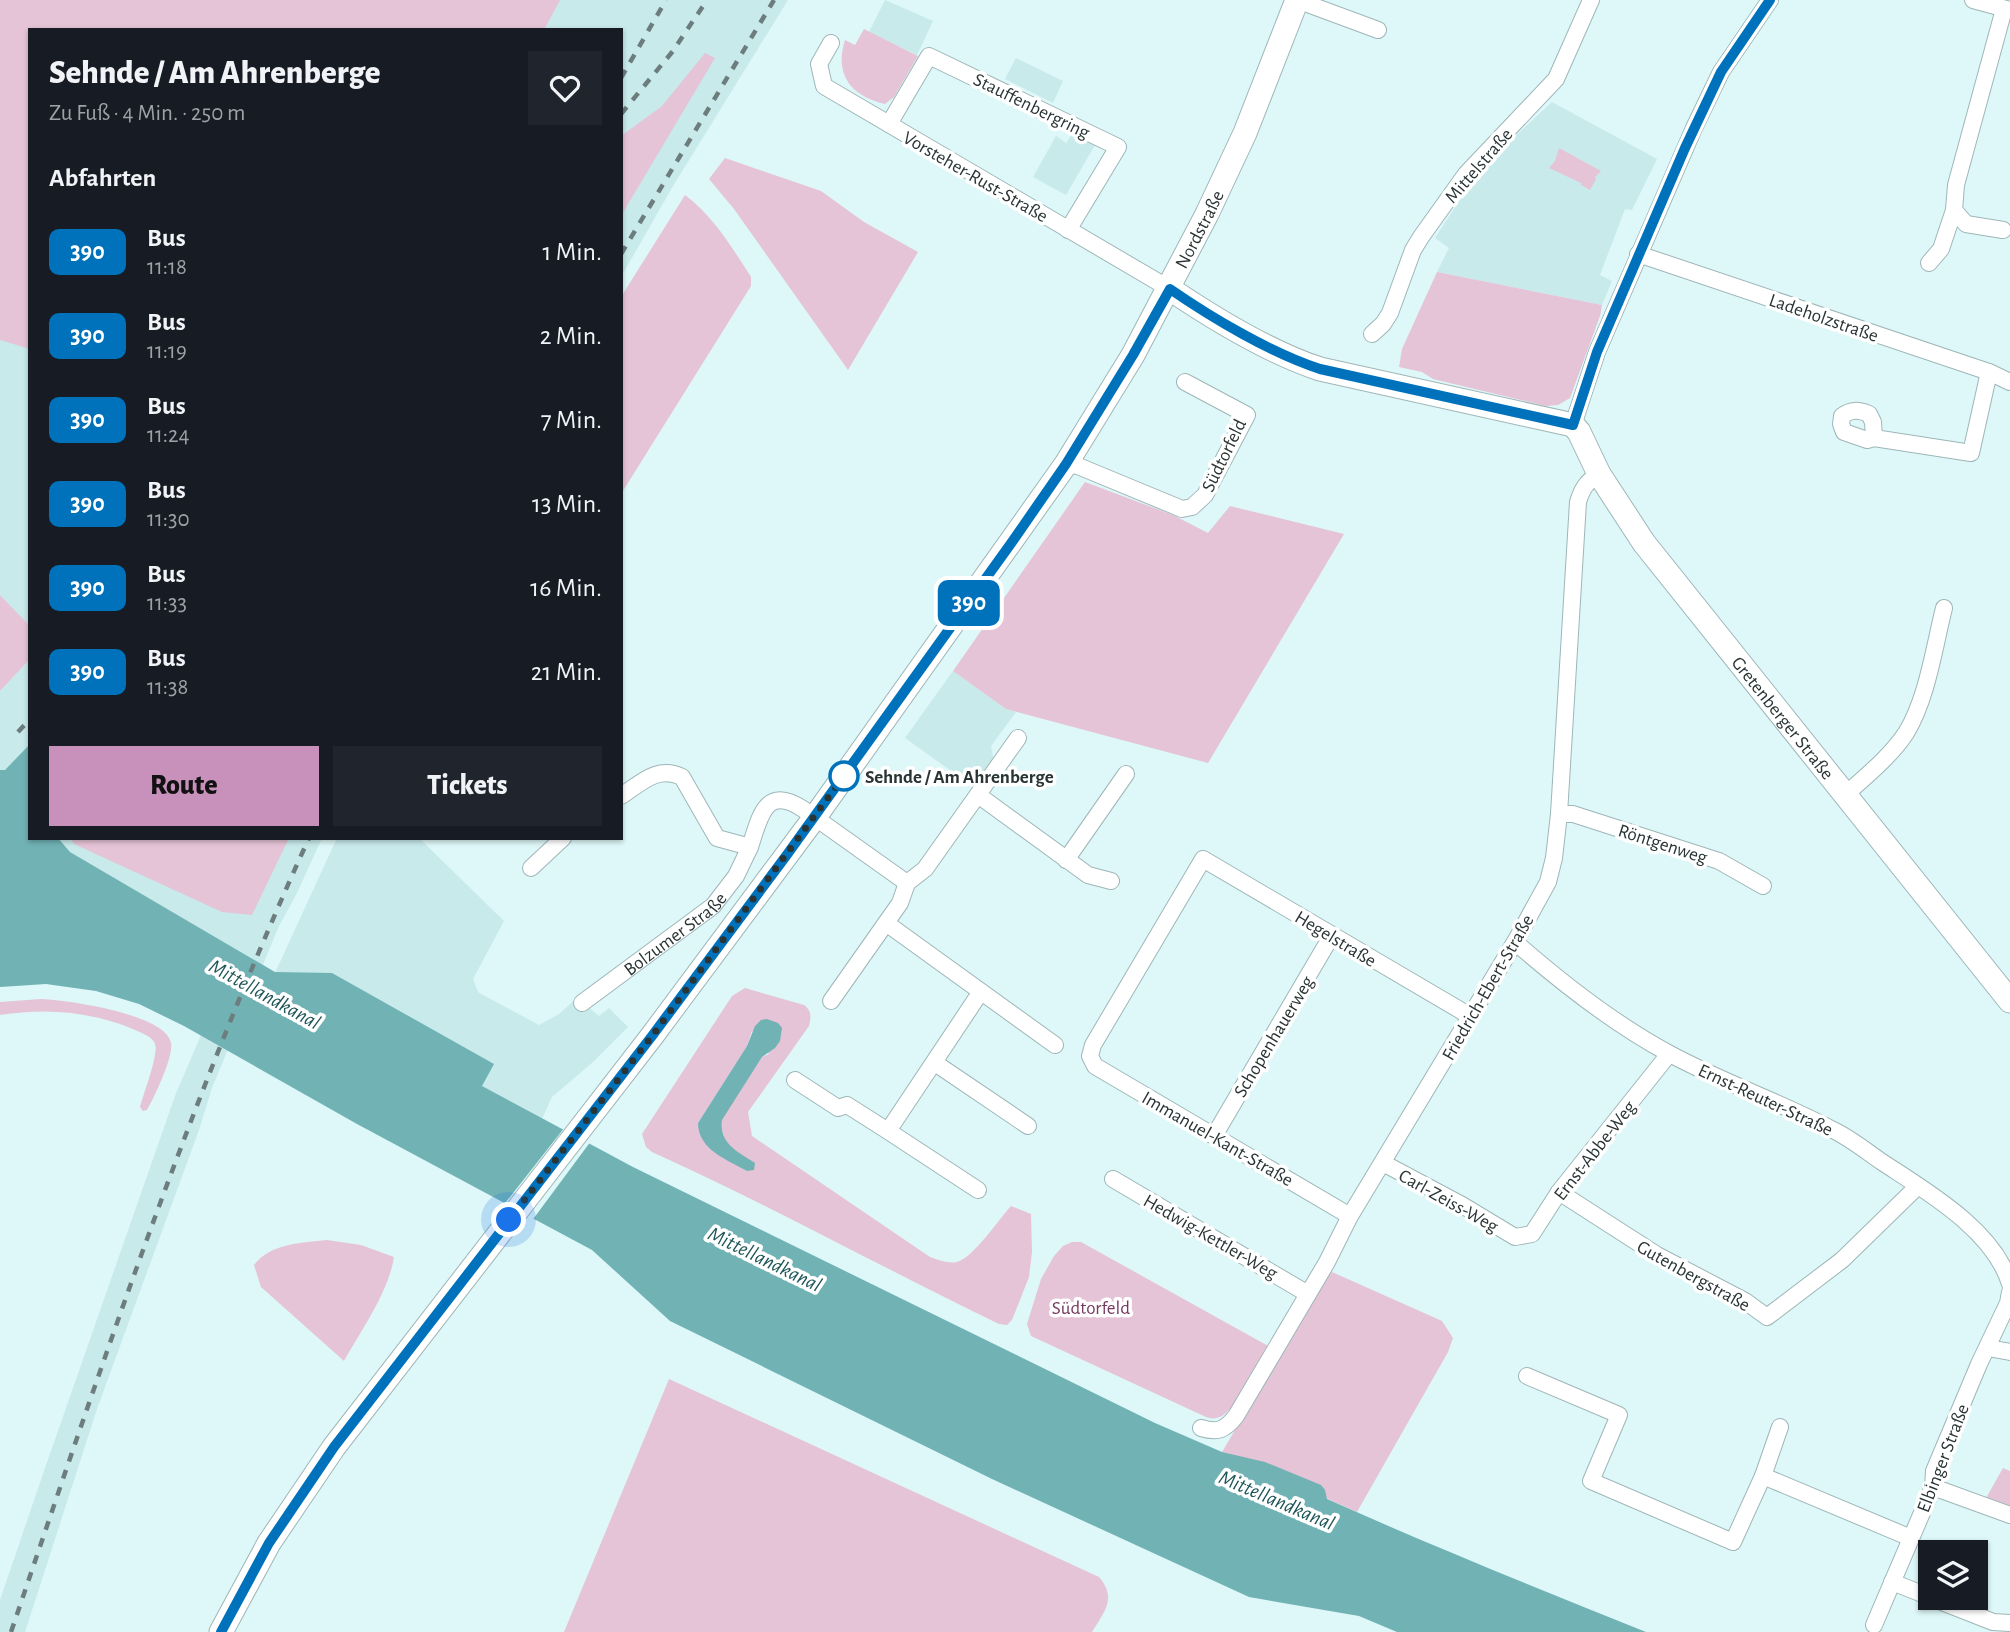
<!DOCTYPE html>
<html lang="de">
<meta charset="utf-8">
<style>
:root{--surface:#171b24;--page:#20242c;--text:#f1f3f6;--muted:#9ea1a6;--accent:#c891bb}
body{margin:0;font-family:"Alegreya Sans",sans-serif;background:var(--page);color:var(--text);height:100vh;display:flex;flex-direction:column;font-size:26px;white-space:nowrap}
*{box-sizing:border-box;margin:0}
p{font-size:23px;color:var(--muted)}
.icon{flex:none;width:38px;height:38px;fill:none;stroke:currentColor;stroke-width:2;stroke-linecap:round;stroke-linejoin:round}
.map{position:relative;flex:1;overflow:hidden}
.side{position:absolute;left:28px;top:28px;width:595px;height:812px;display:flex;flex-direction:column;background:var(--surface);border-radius:0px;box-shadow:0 2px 5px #0004}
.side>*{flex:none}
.badge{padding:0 14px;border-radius:10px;font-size:24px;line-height:46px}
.buttons{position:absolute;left:1918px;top:1540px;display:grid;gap:14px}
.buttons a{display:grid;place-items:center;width:70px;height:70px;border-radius:0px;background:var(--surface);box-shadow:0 2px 5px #0004;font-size:35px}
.you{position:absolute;width:35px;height:35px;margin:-18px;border:5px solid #fff;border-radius:50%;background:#1a73e8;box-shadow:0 0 0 10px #1a73e833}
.map>.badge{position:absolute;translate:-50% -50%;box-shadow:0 0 0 4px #fff}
h2{padding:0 21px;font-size:26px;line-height:63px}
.round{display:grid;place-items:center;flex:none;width:74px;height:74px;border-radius:0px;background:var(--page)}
.head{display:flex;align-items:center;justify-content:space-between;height:119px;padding:0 21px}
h1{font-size:33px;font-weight:800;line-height:52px}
.primary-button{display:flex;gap:14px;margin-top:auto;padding:14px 21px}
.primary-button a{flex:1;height:80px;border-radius:0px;background:var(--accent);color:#111;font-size:28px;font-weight:800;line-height:80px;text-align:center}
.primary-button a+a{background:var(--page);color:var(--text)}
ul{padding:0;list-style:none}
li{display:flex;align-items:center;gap:21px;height:84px;padding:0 21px}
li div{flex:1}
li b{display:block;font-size:26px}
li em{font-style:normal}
li .badge{min-width:77px;font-weight:700;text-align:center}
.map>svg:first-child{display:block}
.built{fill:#c8eaeb}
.green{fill:#e5c4d7;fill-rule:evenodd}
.water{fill:#71b2b5}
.pier{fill:#def7f8}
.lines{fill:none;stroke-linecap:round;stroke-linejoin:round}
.street-casing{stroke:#9eb6b7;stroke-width:18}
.secondary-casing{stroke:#9eb6b7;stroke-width:25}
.street{stroke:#fff;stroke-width:16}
.secondary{stroke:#fff;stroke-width:23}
.rail{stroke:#6d7d7d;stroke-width:4.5;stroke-dasharray:9 9;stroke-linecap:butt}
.line-casing{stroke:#fff;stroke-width:16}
.line{stroke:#0072bc;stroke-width:10}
.walk{stroke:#2a3434;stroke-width:7;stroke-dasharray:0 12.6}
.stop-dot{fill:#fff;stroke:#0072bc;stroke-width:3.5}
.labels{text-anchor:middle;stroke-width:7;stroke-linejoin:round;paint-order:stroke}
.street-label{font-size:19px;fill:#2a3434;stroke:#fff}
.stop-label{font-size:19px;font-weight:bold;fill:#2a3434;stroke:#fff;text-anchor:start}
.park-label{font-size:19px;fill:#753a5f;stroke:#fff}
.water-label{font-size:21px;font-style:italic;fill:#1d5558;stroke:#fff}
</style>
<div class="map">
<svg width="2010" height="1632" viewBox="0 0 2010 1632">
<rect width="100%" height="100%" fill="#def7f8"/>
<path class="built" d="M0 0H788L673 186 621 277V30H30V626L0 595Z
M885 0 933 21 917 55 869 32Z
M1016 58 1063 81 1053 103 1005 79Z
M1552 102 1657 159 1632 210 1625 209 1600 275 1612 281 1602 305 1437 272 1449 248 1435 238 1480 169Z
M1072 134 1095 145 1066 195 1033 177 1056 136 1066 143Z
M30 659V744L5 770H0V691Z
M953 671 1006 709 1016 712 991 746 994 762 975 788 905 738Z
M58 838H322L297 893 279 926 212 1088 199 1130 97 1409 25 1632H0V1600L44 1471 175 1096 237 950 70 852Z
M337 838H419L504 921 473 979 478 992 483 995 539 1025 559 1014 577 998 599 1016 609 1008 628 1027 593 1062 552 1097 542 1119 481 1086 493 1063 275 973Z"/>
<path class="green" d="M0 0H560L544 30H30V349L0 340Z
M864 29 918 56 894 97 885 104C851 96 834 75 845 40L855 45Z
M705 53 715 58 621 216V136L662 106Z
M1559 148 1601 171 1595 177 1596 179 1590 190 1581 185V183L1549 168 1555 161Z
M725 158 821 191 864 222 918 252 848 370 734 209 709 179Z
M685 195C714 217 731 246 751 277V286L621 494V297Z
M1437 272 1602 305 1600 316 1570 398 1558 405 1546 406 1433 379 1422 372 1399 367 1402 349Z
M1085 482 1173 515 1208 533 1230 506 1344 534 1208 763 1006 709 953 671Z
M0 595 30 626V659L0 691Z
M71 838H289L252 915 222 912 74 844Z
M745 988 804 1005C812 1011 811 1017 809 1026L748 1112 752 1136 930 1257C939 1260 948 1264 957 1262 973 1258 999 1219 1011 1206L1031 1214 1032 1252 1029 1277 1012 1320 1007 1325 999 1324C883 1268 770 1205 652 1152L646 1147 642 1134 732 996ZM752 1031 769 1054 762 1057 723 1116C716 1137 737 1154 747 1171L708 1147 698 1123 747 1046Z
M41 999C67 1000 166 1014 171 1043 174 1056 154 1098 147 1110L143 1111 140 1107C143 1095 159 1054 155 1044 152 1035 136 1031 128 1027 86 1011 44 1008 0 1015V1002Z
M327 1240 361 1245 394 1257C389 1291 361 1331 344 1361L261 1287 254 1265C271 1243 301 1243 327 1240Z
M1072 1242H1081L1270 1347C1259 1364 1238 1406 1222 1416 1216 1419 1212 1419 1206 1417L1031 1336 1027 1324 1041 1279 1054 1256 1063 1246Z
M1332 1272 1442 1321 1453 1338 1448 1352 1357 1512 1222 1452 1324 1280Z
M669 1379 1099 1577C1117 1598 1105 1611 1092 1632H564Z
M2003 1468 2010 1471V1511L1985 1500Z"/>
<path class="water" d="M30 744V838H58L70 852 275 972 332 973 494 1064 482 1086 633 1167 1155 1423 1222 1452 1265 1462 1321 1485 1325 1490 1327 1499C1432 1546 1539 1589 1646 1632H1397L1359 1616 1249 1597 992 1479 670 1321 592 1250 357 1124 184 1026 139 1004 96 991 46 984 0 987V770H5Z
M767 1019 778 1023 782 1028 780 1041 775 1048 762 1057 722 1120C719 1144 738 1152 755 1163L754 1170 747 1171C728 1160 698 1150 698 1123L747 1046 755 1026 761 1020Z"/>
<path class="pier" d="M565 1127 591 1141 531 1222 502 1207Z"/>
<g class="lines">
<g class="street-casing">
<g id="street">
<path d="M1297 0 1378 30"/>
<path d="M1973 0 2010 10"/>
<path d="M831 43 819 64 824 86 1170 289"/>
<path d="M889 124 929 56 1118 147 1068 230"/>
<path d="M2003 230 1966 224 1954 210 1956 185 2004 9"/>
<path d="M1638 254 1989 372 2010 382"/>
<path d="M1929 263 1941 249 1954 210"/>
<path d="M1372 334 1383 324 1390 313 1413 250 1421 237 1466 174 1556 79 1591 0"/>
<path d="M1573 425 1597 352 1694 128 1721 72 1770 0"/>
<path d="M1874 438 1873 422 1869 414C1859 410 1851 409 1842 416L1841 424 1844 432 1867 440 1874 438 1971 453 1989 372"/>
<path d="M1066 464 1078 466 1182 509 1192 507 1205 495 1247 415 1185 382"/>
<path d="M978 795 1088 875 1111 881"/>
<path d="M1845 795C1866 776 1890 757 1906 733 1927 699 1934 648 1944 608"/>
<path d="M621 796C641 783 658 765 682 777L717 838 750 847C760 817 765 784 803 809L907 883"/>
<path d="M1559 814H1573L1719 861 1763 886"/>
<path d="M1066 860 1126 774"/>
<path d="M531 868 563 838"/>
<path d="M907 883 925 869 1018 738"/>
<path d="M886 923 1055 1045"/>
<path d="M1515 942C1563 984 1614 1024 1670 1054 1722 1082 1780 1102 1833 1130 1850 1138 1866 1151 1882 1162 1926 1191 1994 1230 2010 1284"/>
<path d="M831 1001 900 903 907 883"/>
<path id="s1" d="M582 1003 713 906 736 876 750 847"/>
<path d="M935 1063 1028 1126"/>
<path d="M795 1080 838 1108 847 1105 888 1131 980 993"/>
<path d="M888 1131 978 1190"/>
<path d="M1214 1136 1332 935"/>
<path d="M1383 1163 1462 1205 1515 1237 1532 1234 1559 1192 1669 1054"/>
<path d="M1113 1179 1308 1294"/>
<path d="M1559 1192 1657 1255 1745 1301 1767 1317 1842 1260 1918 1186"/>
<path d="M1350 1216 1095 1066 1090 1056 1093 1045 1203 859 1470 1016"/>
<path d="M1988 1348 2010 1352"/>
<path d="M1527 1376 1619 1415 1591 1481 1733 1542 1763 1476 1911 1538"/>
<path d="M1201 1428C1218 1433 1225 1430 1236 1416L1327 1262 1350 1216 1515 942 1548 882 1554 858 1559 814 1578 502C1582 489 1586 482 1599 474"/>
<path d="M1763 1476 1780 1427"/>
<path d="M1933 1487 2010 1515"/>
<path d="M1892 1582 1930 1597"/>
<path d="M1932 1598 1993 1622 2010 1623"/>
<path d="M1874 1625 1933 1487 1934 1471 1979 1364 2008 1303 2010 1292"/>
</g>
</g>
<g class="secondary-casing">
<g id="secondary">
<path id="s2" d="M1170 289C1213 318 1271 353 1320 369L1573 425 1579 432 1599 474 1644 543 2010 1001"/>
<path id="s3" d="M221 1632 269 1543 334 1447 652 1036 815 817 1066 464 1133 355 1207 214 1245 133 1297 0"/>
</g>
</g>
<use href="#street" class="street"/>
<use href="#secondary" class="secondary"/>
<path class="rail" d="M621 78 666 0
M621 114 673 51 707 0
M621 254 774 0
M18 732 30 719
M11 1632C102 1364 191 1096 309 838"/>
</g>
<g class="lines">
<g class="line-casing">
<path id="line" d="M221 1632 269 1543 334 1447 652 1036 786 856 1012 542 1066 464 1133 355 1170 289C1212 318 1271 353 1320 369L1573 425 1597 352 1685 148 1721 72 1770 0"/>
</g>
<use href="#line" class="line"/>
<path class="walk" d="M509 1220 652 1036 844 776"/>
</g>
<circle class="stop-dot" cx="844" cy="776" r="14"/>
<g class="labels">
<g class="street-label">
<text transform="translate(1032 105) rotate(26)" y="7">Stauffenbergring</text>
<text transform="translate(1478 165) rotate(-49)" y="7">Mittelstraße</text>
<text transform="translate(976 176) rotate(30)" y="7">Vorsteher-Rust-Straße</text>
<text dy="7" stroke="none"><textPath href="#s3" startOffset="1713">Nordstraße</textPath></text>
<text transform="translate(1824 317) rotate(19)" y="7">Ladeholzstraße</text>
<text transform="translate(1223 455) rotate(-64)" y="7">Südtorfeld</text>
<text dy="7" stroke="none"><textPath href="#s2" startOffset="791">Gretenberger Straße</textPath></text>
<text transform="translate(1663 843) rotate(18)" y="7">Röntgenweg</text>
<text dy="7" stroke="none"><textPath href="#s1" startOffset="116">Bolzumer Straße</textPath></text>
<text transform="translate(1336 938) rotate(31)" y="7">Hegelstraße</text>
<text transform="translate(1487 987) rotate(-60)" y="7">Friedrich-Ebert-Straße</text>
<text transform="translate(1273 1036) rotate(-59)" y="7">Schopenhauerweg</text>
<text transform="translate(1766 1099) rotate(25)" y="7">Ernst-Reuter-Straße</text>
<text transform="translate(1218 1138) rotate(30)" y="7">Immanuel-Kant-Straße</text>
<text transform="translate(1594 1150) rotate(-52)" y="7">Ernst-Abbe-Weg</text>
<text transform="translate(1449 1200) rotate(29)" y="7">Carl-Zeiss-Weg</text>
<text transform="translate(1211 1236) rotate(30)" y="7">Hedwig-Kettler-Weg</text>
<text transform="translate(1694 1275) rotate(29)" y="7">Gutenbergstraße</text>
<text transform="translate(1942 1458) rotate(-69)" y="7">Elbinger Straße</text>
</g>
<g class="stop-label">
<text x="865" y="783">Sehnde / Am Ahrenberge</text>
</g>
<g class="park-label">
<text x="1091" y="1314">Südtorfeld</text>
</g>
<g class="water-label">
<text transform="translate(265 994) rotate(29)" y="7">Mittellandkanal</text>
<text transform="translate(765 1259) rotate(26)" y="7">Mittellandkanal</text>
<text transform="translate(1277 1500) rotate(23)" y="7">Mittellandkanal</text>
</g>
</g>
</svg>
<div class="buttons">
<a><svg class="icon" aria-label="layers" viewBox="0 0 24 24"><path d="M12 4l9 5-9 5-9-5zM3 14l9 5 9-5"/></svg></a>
</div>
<div class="you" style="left:509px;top:1220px"></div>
<b class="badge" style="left:969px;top:603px;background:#0072bc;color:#fff">390</b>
<section class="side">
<div class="head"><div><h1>Sehnde / Am Ahrenberge</h1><p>Zu Fuß · 4 Min. · 250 m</p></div><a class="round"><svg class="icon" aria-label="heart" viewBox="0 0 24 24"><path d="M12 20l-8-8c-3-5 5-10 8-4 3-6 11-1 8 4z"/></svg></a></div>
<h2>Abfahrten</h2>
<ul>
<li><span class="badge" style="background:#0072bc;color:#fff">390</span><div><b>Bus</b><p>11:18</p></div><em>1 Min.</em></li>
<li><span class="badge" style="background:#0072bc;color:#fff">390</span><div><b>Bus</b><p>11:19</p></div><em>2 Min.</em></li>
<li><span class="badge" style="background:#0072bc;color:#fff">390</span><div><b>Bus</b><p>11:24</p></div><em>7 Min.</em></li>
<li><span class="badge" style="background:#0072bc;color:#fff">390</span><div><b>Bus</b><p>11:30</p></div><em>13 Min.</em></li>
<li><span class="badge" style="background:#0072bc;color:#fff">390</span><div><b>Bus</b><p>11:33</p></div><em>16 Min.</em></li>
<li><span class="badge" style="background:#0072bc;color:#fff">390</span><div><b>Bus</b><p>11:38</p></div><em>21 Min.</em></li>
</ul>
<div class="primary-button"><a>Route</a><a>Tickets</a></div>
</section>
</div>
